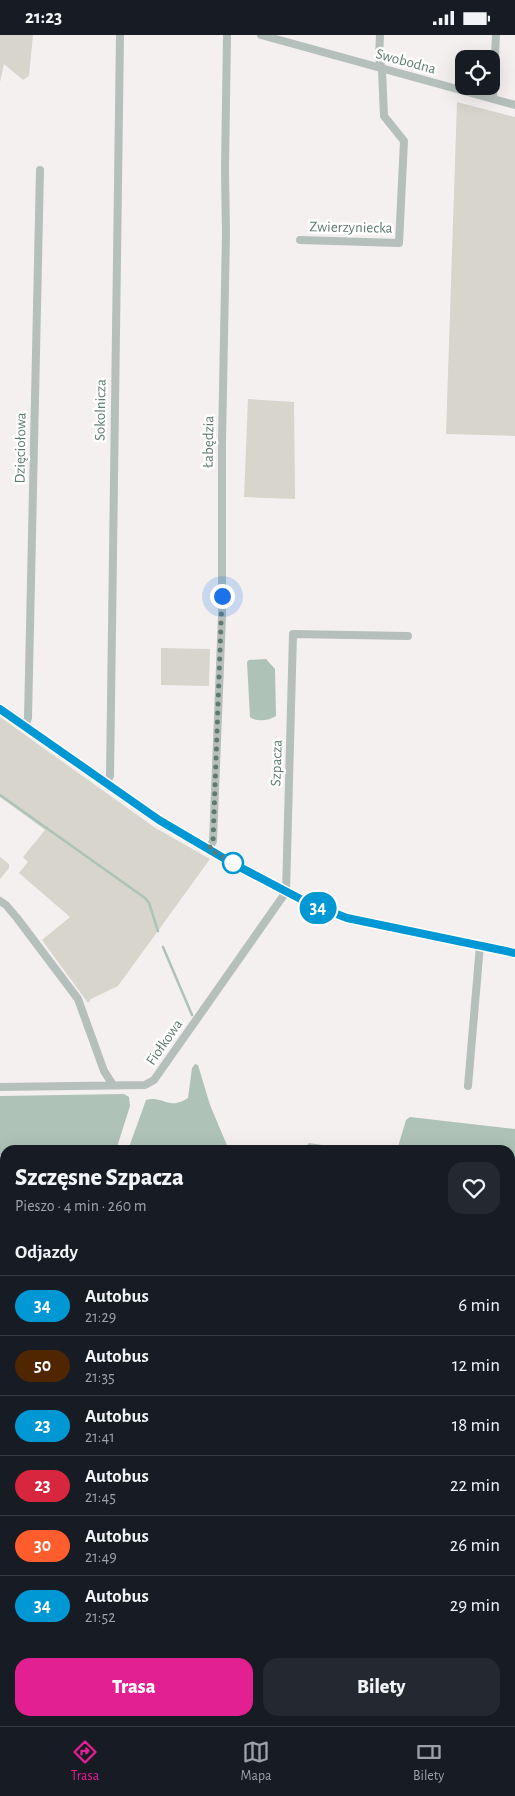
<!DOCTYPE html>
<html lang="pl">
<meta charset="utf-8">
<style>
:root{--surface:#171b24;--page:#242831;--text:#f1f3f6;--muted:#9ea1a6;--line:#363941;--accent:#e32092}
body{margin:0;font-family:"Alegreya Sans",sans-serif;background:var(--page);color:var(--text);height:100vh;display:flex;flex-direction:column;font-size:19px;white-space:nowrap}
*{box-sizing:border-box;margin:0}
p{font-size:16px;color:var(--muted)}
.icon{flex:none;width:28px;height:28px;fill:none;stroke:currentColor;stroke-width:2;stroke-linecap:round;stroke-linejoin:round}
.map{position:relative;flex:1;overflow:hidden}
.details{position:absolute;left:0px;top:1110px;width:515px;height:581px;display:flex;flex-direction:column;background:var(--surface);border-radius:15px 15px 0 0;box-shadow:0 5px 20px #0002}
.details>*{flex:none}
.badge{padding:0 10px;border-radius:16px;font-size:18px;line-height:32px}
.tools{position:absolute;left:455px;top:15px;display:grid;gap:10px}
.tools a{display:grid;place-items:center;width:45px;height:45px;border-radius:10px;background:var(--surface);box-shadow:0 5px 20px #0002;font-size:25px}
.you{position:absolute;width:25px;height:25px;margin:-12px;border:4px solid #fff;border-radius:50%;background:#1a73e8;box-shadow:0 0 0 8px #1a73e833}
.map>.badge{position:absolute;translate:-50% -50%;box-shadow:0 0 0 2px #fff}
h2{padding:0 15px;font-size:19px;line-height:45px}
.round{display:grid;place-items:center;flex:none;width:52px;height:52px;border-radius:15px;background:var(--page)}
.headline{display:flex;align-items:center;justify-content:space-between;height:85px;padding:0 15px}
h1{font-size:24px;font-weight:800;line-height:38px}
.action{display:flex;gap:10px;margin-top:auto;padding:10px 15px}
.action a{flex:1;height:58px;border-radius:15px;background:var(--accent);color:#fff;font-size:20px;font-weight:800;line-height:58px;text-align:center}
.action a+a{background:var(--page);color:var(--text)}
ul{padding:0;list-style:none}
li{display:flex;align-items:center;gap:15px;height:60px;padding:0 15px;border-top:1px solid var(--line)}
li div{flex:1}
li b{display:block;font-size:19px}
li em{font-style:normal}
li .badge{min-width:55px;font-weight:700;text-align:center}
.status{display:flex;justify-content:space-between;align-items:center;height:35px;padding:0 25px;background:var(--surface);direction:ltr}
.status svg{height:14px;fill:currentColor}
.tab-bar{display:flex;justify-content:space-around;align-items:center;height:70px;border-top:1px solid var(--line);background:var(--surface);font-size:14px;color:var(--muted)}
.tab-bar a{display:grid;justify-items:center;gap:2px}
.tab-bar .selected{color:var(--accent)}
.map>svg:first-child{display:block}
.green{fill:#d7d5cc}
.water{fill:#afc2b8}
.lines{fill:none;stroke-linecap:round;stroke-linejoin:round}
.stream{stroke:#afc2b8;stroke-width:2.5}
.minor{stroke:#b5bfbb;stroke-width:8}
.line-casing{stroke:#fff;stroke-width:11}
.line{stroke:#0098d4;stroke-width:8}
.walk{stroke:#5f7b70;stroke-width:5;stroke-dasharray:0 9}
.stop-dot{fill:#fff;stroke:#0098d4;stroke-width:2.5}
.labels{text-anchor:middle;stroke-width:5;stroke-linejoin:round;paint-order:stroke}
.street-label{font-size:15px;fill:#5f7b70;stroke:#fff}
</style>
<div class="status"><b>21:23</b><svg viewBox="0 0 49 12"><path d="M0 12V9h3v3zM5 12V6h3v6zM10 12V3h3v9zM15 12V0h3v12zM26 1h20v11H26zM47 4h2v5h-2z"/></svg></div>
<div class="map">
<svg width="515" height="1691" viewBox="0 0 515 1691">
<rect width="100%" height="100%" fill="#f4f0ef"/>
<path class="green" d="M0 0H33L29 41 23 45 4 29 0 47Z
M457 67 515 82V401L446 399Z
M248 364 294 367 295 464 244 462Z
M161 613 210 614 209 651 161 650Z
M0 682 154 792 210 824 118 951 91 964 88 968 42 905 70 882 19 838 28 827 23 822 45 795 0 762Z
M0 822 9 829V833L0 844Z
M0 1200H5V1341L0 1343Z
M5 1464V1686H208L209 1691H0V1466Z"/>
<path class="water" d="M266 624 275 634 276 681C269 686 256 687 250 682L247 627 249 625Z
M195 1029 198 1030 210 1070 229 1115H128L146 1065C163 1060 168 1076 188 1063L192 1033Z
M124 1059 129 1062 130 1071 117 1112 115 1115H5V1120H0V1061Z
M410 1082 515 1094V1160H510V1115H397L406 1085Z
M309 1108 355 1115H303Z
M5 1146V1200H0V1147Z
M510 1165H515V1188L510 1189Z
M515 1195V1297H510V1196Z
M515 1487V1530L510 1535V1488Z"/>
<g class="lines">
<path class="stream" d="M0 760 145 863 149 868 158 896
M163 912 192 980"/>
<path class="minor" d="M261 0 515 70
M493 64 496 0
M300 205 399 208 404 106 384 81 382 35 379 23 380 0
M0 674 159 785 232 828 309 868 347 883 515 918
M25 691 28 683 40 135
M106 749 110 741 120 0
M209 814 213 806 222 581V405L226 199 225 135 227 0
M0 866 6 870 17 883 78 964 104 1036 113 1050
M468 1051 480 910
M0 1052 145 1050 154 1045 286 857 293 599 408 601
M510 1346 515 1345
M510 1447H515
M441 1686 442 1691"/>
</g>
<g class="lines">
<g class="line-casing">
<path id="line" d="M0 674 159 785 232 828 308 868 347 883 515 918"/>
</g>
<use href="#line" class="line"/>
<path class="walk" d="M222 561 213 806 209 814 233 828"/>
</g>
<circle class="stop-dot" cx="233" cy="828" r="10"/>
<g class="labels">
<g class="street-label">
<text transform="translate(406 26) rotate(15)" y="5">Swobodna</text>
<text transform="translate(351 192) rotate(1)" y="5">Zwierzyniecka</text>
<text transform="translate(100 375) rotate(-89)" y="5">Sokolnicza</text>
<text transform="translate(208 407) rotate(-89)" y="5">Łabędzia</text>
<text transform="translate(20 413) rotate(-89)" y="5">Dzięciołowa</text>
<text transform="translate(276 728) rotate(-88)" y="5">Szpacza</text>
<text transform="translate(164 1007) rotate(-55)" y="5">Fiołkowa</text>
</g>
</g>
</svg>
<div class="tools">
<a><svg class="icon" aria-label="locate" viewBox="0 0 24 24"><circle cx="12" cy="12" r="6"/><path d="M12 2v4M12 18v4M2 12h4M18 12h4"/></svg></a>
</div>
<div class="you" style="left:222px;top:561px"></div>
<b class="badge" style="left:318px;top:873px;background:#0098d4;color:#fff">34</b>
<section class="details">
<div class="headline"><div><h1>Szczęsne Szpacza</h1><p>Pieszo · 4 min · 260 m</p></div><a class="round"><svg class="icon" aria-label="heart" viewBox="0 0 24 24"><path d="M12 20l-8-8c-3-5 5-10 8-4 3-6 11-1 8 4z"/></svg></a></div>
<h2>Odjazdy</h2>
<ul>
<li><span class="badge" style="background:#0098d4;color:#fff">34</span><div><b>Autobus</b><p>21:29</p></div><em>6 min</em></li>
<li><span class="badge" style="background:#502600;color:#fff">50</span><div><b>Autobus</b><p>21:35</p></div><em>12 min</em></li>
<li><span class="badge" style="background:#0098d4;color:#fff">23</span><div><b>Autobus</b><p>21:41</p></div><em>18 min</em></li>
<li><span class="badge" style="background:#d7263d;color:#fff">23</span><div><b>Autobus</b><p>21:45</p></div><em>22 min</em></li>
<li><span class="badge" style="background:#ff5d2d;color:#fff">30</span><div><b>Autobus</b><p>21:49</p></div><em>26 min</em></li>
<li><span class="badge" style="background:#0098d4;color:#fff">34</span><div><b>Autobus</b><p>21:52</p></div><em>29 min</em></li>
</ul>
<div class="action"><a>Trasa</a><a>Bilety</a></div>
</section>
</div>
<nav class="tab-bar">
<a class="selected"><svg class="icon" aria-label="directions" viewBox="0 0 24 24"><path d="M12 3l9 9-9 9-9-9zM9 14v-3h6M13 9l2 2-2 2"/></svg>Trasa</a>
<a><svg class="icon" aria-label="map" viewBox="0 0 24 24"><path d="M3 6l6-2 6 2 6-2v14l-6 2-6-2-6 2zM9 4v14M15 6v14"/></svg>Mapa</a>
<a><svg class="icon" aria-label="tickets" viewBox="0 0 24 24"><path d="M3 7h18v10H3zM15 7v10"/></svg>Bilety</a>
</nav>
